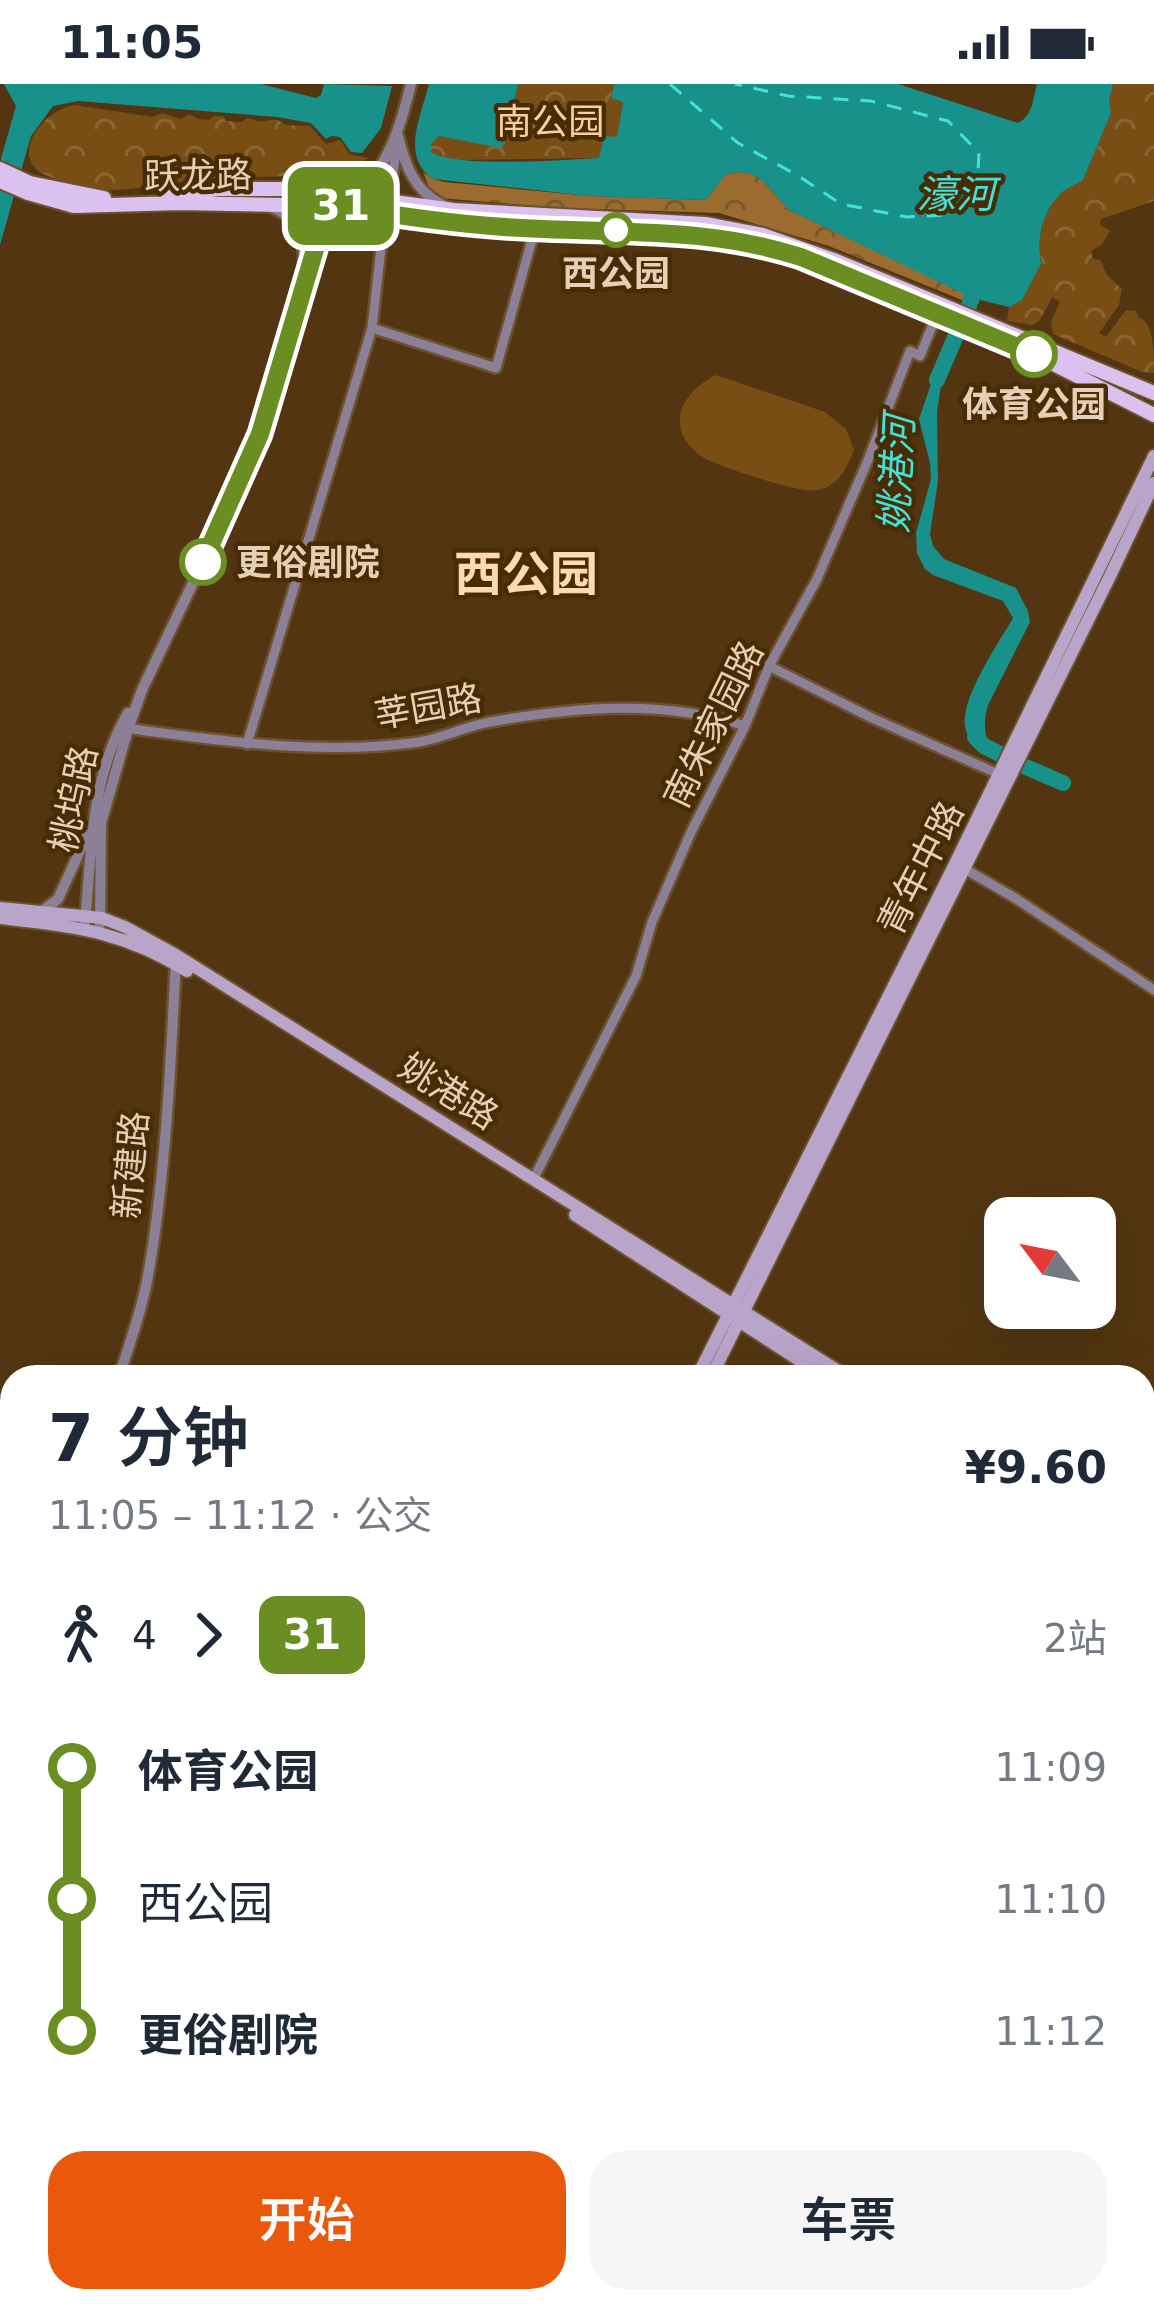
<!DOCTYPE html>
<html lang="zh">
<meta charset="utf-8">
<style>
:root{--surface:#fff;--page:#f6f6f7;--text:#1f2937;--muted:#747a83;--accent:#ea580c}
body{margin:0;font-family:"DejaVu Sans","Noto Sans SC",sans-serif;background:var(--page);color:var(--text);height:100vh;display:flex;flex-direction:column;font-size:45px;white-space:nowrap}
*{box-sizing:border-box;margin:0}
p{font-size:39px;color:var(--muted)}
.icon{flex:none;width:66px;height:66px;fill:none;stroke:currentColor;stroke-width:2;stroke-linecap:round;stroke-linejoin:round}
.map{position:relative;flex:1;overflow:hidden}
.side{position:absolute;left:0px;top:1281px;width:1155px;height:948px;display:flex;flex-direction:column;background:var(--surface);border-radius:36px 36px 0 0;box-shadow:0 12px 48px #0002}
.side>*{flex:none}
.badge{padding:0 24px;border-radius:18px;font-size:42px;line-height:78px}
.needle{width:78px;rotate:302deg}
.tools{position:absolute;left:984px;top:1113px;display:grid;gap:24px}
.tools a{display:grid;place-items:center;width:132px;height:132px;border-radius:24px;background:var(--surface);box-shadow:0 12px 48px #0002;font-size:60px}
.map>.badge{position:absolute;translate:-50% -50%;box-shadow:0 0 0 6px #fff}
.legs{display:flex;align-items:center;gap:18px;height:132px;padding:0 48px;font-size:39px}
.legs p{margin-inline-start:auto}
.overview{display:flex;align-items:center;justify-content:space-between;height:204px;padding:0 48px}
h1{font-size:66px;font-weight:600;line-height:90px}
.action{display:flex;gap:24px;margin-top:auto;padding:24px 48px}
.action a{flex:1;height:138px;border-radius:36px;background:var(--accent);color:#fff;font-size:48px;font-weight:600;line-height:138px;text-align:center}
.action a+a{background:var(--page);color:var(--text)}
ul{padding:0 48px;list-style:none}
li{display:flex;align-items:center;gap:42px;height:132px;font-size:45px}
li i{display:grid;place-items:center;width:18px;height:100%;margin:0 15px;background:currentColor}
li i::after{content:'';width:30px;height:30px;margin:-15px;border:9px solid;border-radius:50%;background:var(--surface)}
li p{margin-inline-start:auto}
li:first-child i{background:linear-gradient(#0000 50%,currentColor 0)}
li:last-child i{background:linear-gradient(currentColor 50%,#0000 0)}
.status{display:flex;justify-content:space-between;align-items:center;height:84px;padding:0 60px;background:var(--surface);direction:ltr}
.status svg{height:33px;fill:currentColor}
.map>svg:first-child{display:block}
.forest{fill:url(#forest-crowns)}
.park{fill:url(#park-crowns)}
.pitch{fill:#784e15}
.water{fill:#18918a}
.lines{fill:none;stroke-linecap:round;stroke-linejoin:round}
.stream{stroke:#18918a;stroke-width:3}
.river{stroke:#18918a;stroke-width:16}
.ferry{stroke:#44e1d8;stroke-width:3;stroke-dasharray:15 12;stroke-linecap:butt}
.minor-casing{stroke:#6d522f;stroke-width:14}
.tertiary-casing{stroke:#6d522f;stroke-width:15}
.secondary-casing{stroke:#6d522f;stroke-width:16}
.primary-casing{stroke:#6d522f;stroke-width:18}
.minor{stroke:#8c8097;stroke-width:9}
.tertiary{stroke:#8c8097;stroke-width:10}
.secondary{stroke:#b9a5c9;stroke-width:12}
.primary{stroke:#dbc1f0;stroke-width:14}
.line-1-casing{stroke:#fff;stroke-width:27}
.line-1{stroke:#6b8e23;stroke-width:18}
.stop-1-dot{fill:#fff;stroke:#6b8e23;stroke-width:6}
.labels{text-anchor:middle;stroke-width:9;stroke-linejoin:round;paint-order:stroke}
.park-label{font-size:36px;fill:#f9cfa1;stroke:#482c04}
.street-label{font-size:36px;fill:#e6cfb7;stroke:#482c04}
.stop-label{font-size:36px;font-weight:bold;fill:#e6cfb7;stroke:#482c04}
.water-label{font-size:39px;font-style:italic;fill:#44e1d8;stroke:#482c04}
.district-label{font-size:48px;font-weight:bold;fill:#fed9b2;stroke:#482c04}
</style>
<div class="status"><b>11:05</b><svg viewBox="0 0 49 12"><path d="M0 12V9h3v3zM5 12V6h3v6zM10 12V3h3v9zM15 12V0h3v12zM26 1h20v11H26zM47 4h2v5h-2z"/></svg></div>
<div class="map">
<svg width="1154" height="2229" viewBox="0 0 1154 2229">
<defs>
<pattern id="forest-crowns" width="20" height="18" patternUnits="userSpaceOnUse" patternTransform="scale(3)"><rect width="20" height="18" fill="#9b6b2f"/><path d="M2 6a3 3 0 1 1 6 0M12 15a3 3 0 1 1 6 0" fill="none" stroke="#795932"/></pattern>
<pattern id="park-crowns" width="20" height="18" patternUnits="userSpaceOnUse" patternTransform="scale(3)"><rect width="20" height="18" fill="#784e15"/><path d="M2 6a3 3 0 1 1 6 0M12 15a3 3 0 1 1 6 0" fill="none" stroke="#8b6635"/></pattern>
</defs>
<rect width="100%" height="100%" fill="#533611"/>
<path class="forest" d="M423 88 433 95 444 98 590 112 706 116 725 91 736 88 749 89 762 96 789 126 969 211 967 218 829 162 719 129 561 124 439 114 431 108Z"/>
<path class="park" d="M518 0H614L611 14 623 17 617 54 599 74 454 76 437 73 431 68V59L438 52 505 59Z
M1113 0H1154V117L1101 135 1100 141 1110 147 1102 160 1091 167 1093 175 1100 176 1107 191 1122 205 1119 221 1099 249 1106 253 1126 226 1136 227 1138 233C1154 238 1154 268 1154 289L1142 288 1053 250 1051 238 1060 218 1052 213 1040 236 1033 241 1007 237 1009 223 1022 216 1041 180 1039 160 1042 141 1050 122 1062 108 1083 96 1111 29 1109 17Z
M74 21 153 33 162 29 181 35 189 30 198 35 209 36 214 32H223L226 37 241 38 248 34C264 41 264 35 278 36L285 41 310 42 326 60 340 56 349 70 368 74C361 80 354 87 345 89 330 93 313 91 298 92 264 93 229 93 195 96 164 99 133 107 102 106 85 105 64 99 48 92 7 77 40 27 74 21Z"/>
<path class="pitch" d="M716 291 825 328 846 345 854 366C847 382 843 395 827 403 822 406 814 407 808 406 792 406 713 381 701 372 663 344 681 308 716 291Z"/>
<path class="water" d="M4 0H261L316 14 321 11 324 0 392 2 381 44 362 69 351 68 340 53 331 52 326 55 311 39 277 33 78 17 53 22 31 52 0 161V78L16 22Z
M429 0H518L505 59 501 64 439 52 431 60V68C454 84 565 76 599 74L604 52 617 53 623 18 611 14 614 0H898L1018 39C1033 32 1033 14 1037 0H1113L1109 17 1111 29 1083 96 1062 108 1050 122 1042 141 1039 160 1041 180 1022 216 1009 223 972 214 789 126 762 96 749 89 736 88 725 91 706 116 590 112 433 95C400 73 421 32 429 0Z
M949 247 937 328 938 397 930 450 933 462 944 475 1016 504 1028 527 1030 538 988 621C984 635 983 649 990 661L987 670C980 664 970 658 967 649 954 622 999 559 1013 534L1003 517 933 491 925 485 917 469 916 449 931 395 930 379 919 335Z"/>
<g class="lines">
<path class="stream" d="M351 2229 357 2217"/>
<path class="river" d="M937 296 972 214 975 192
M975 653 984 662 1000 670
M1026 683 1063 699"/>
<path class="ferry" d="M670 0 738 59 797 91 841 120 907 133 947 131 977 106 979 69 948 37 871 17 788 12 735 0"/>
<g class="minor-casing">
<path id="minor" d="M372 244 496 284 535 145
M769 582 872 634 1003 692
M125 644C223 657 320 672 419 658 443 654 466 642 490 638 574 623 663 615 745 642
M247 660 372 244 383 146 390 116 397 56
M965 785 1015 814 1154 906
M533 1096 636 892 652 838 692 746 745 642 769 582 817 495 868 376 910 267 920 272 939 225
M0 1811 12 1817
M1143 2021 1154 2026
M639 2229 641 2217"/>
</g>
<g class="tertiary-casing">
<path id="tertiary" d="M398 52C405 81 414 107 443 121
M356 113C389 81 400 44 411 0
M272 123C301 136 305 155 304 185
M41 828 58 815 87 751
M85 838C92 766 90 694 128 629
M100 841 101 739 128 645 142 606 231 419 260 350 315 161 322 142 340 123
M119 1293C130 1258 143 1223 149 1186 166 1087 171 975 176 874
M0 1642 12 1617"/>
</g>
<g class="secondary-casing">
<path id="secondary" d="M0 824 102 834 125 843 176 871 848 1293
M0 834C74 843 121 846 187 887
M575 1131 825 1293
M697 1293 952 786 1154 372
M711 1293 1110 492 1154 399
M1143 1482 1154 1489
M1143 1493 1154 1500
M221 2229 227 2217
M234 2229 240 2217"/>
</g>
<g class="primary-casing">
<path id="primary" d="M0 85 30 99 104 114
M0 97 28 109 74 122 180 119 341 122 483 142 658 147 738 156 801 173 949 234 1034 270 1154 331
M168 111 217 105H297L454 126 705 140 763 151 834 176 1154 309"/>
</g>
<use href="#minor" class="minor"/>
<use href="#tertiary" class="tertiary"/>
<use href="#secondary" class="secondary"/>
<use href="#primary" class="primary"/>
</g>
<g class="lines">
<g class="line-1-casing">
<path id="line-1" d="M203 478 260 350 322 142 333 128 341 122C409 134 476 143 544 145 634 149 714 145 801 173L1034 270"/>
</g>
<use href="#line-1" class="line-1"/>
</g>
<g class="stop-1-dot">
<circle cx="616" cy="146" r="15"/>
<circle cx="1034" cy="270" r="21"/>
<circle cx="203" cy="478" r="21"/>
</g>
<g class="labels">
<g class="park-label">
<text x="550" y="50">南公园</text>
</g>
<g class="street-label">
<text transform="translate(198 91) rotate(-1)" y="13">跃龙路</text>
<text transform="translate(428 622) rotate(-10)" y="13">莘园路</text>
<text transform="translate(713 640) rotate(-64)" y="13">南朱家园路</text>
<text transform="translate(73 715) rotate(-78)" y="13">桃坞路</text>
<text transform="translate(920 784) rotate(-63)" y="13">青年中路</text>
<text transform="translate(449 1007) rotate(32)" y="13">姚港路</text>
<text transform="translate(130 1081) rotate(-85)" y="13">新建路</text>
</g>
<g class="stop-label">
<text x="616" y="202">西公园</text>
<text x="1034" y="333">体育公园</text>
<text x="236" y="491" text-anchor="start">更俗剧院</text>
</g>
<g class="water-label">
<text x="956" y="124">濠河</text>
<text transform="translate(896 390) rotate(-87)" y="14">姚港河</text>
</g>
<g class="district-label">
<text x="526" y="507">西公园</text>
</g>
</g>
</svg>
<div class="tools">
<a><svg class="needle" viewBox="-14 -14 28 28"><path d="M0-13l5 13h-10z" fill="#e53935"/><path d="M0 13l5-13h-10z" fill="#747a83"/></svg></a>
</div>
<b class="badge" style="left:341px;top:122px;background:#6b8e23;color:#fff">31</b>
<section class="side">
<div class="overview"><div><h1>7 分钟</h1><p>11:05 – 11:12 · 公交</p></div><b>¥9.60</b></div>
<div class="legs"><svg class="icon" aria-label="walk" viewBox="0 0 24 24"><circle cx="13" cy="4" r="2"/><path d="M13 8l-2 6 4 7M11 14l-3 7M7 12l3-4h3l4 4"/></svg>4<svg class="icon" aria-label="forward" viewBox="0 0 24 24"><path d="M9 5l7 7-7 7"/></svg><b class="badge" style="background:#6b8e23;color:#fff">31</b><p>2站</p></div>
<ul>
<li><i style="color:#6b8e23"></i><b>体育公园</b><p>11:09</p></li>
<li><i style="color:#6b8e23"></i><span>西公园</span><p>11:10</p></li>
<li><i style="color:#6b8e23"></i><b>更俗剧院</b><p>11:12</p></li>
</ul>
<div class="action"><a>开始</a><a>车票</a></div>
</section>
</div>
